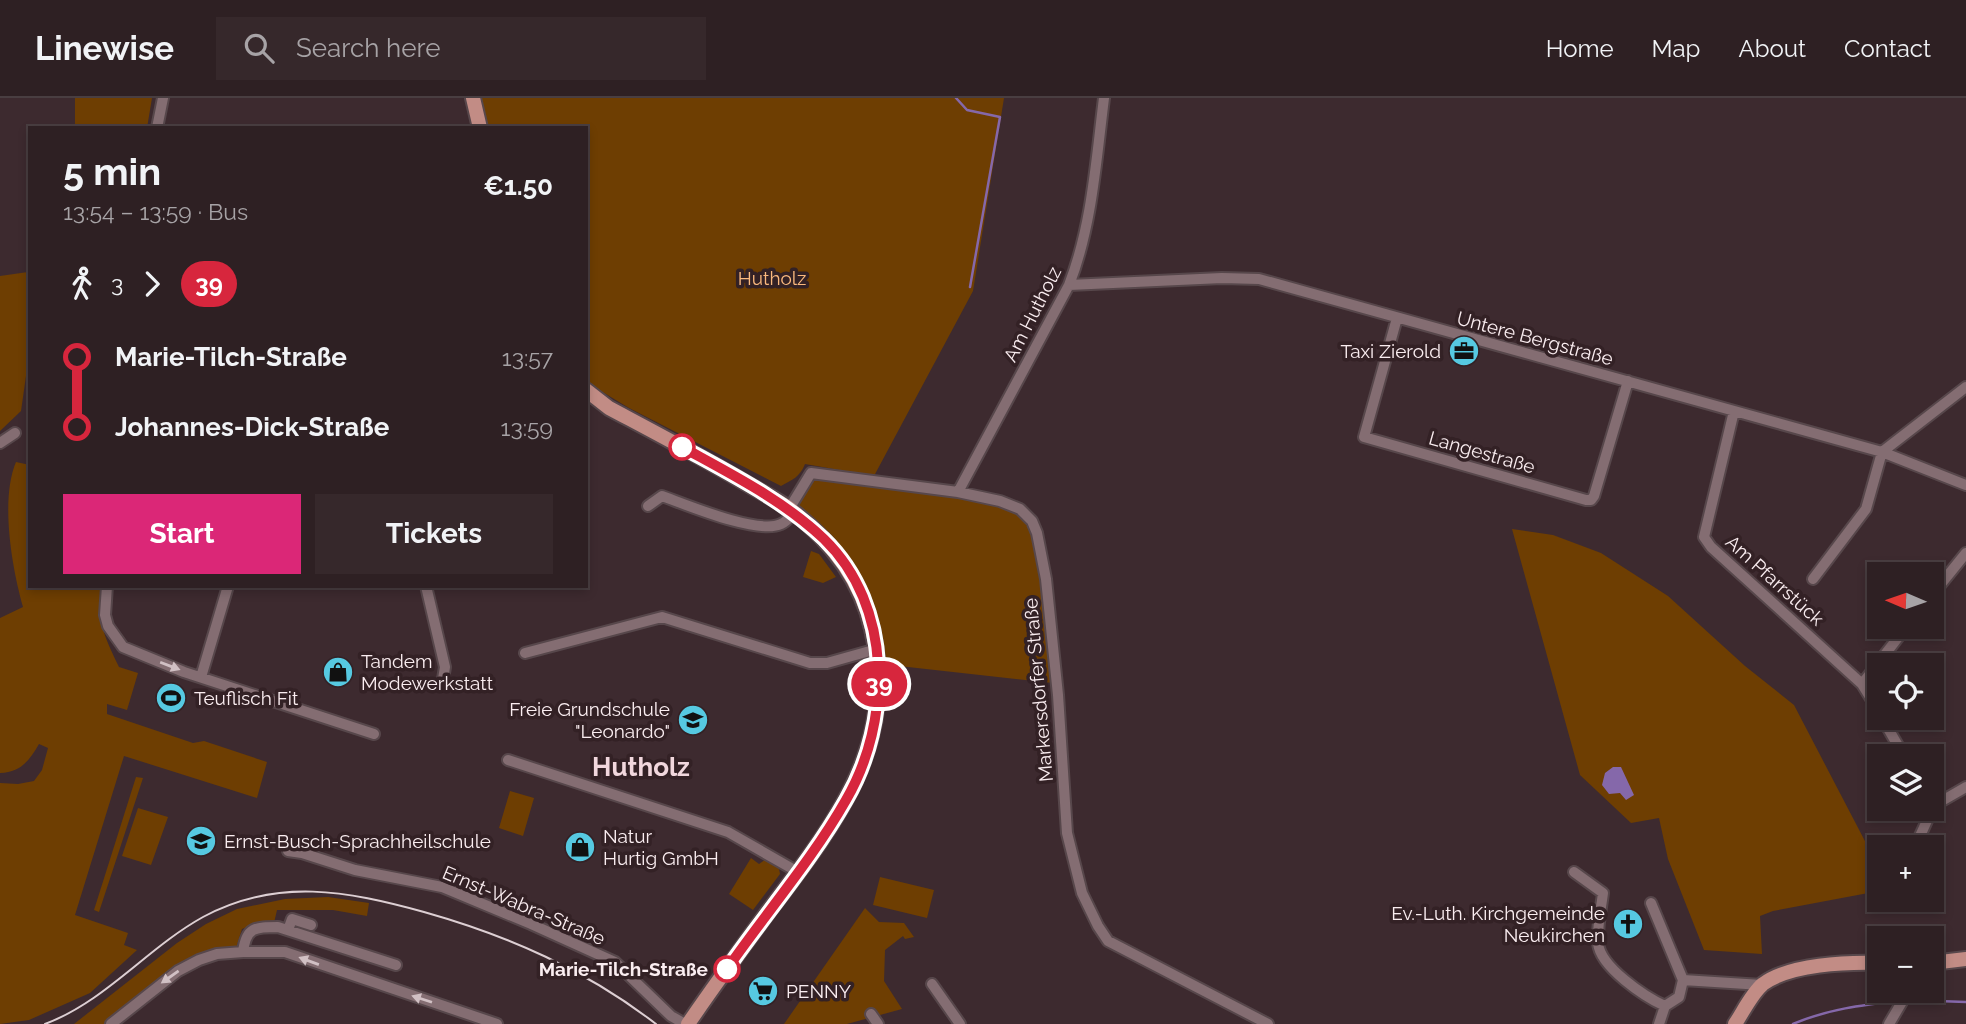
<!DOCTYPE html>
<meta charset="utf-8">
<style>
:root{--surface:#2e2023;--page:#36282b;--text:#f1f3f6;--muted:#a7a3a6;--line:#493e41;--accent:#db2777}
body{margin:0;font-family:Raleway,sans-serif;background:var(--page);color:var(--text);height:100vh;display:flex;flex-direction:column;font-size:26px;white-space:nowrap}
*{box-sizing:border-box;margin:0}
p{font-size:23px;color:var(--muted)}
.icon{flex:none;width:38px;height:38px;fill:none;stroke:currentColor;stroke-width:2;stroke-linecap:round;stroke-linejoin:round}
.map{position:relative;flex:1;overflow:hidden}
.details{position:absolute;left:28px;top:28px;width:560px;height:462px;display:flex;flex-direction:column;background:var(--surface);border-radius:0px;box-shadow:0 4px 10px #0003,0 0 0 2px var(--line)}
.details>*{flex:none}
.badge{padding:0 14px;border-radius:23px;font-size:24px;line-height:46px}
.needle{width:46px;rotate:272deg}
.fabs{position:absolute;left:1867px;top:464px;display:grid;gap:14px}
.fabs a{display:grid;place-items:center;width:77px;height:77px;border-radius:0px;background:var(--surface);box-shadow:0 4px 10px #0003,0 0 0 2px var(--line);font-size:35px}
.map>.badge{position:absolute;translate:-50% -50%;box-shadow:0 0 0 4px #fff}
.legs{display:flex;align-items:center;gap:10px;height:77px;padding:0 35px;font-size:23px}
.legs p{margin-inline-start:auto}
.overview{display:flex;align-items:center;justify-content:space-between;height:119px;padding:0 35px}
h1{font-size:38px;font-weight:700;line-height:52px}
.button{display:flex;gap:14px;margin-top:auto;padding:14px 35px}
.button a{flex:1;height:80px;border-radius:0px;background:var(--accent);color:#fff;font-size:28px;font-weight:700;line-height:80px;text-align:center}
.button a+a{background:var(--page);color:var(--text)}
ul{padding:0 35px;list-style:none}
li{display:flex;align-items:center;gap:24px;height:70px;font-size:26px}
li i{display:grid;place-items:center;width:10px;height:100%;margin:0 9px;background:currentColor}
li i::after{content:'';width:18px;height:18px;margin:-9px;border:5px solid;border-radius:50%;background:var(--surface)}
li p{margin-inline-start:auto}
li:first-child i{background:linear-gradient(#0000 50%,currentColor 0)}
li:last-child i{background:linear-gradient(currentColor 50%,#0000 0)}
header{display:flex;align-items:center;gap:42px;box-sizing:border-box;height:98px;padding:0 35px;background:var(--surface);border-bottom:2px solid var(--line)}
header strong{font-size:33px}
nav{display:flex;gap:38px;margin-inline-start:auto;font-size:24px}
.search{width:490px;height:63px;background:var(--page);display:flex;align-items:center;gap:18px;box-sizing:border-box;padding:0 24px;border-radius:0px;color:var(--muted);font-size:26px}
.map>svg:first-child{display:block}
.green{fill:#6e3e02}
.water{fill:#8568aa}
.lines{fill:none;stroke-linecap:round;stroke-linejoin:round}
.stream{stroke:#8568aa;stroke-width:2.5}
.minor-casing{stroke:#57474b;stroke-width:14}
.major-casing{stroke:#57474b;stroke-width:18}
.minor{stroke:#846d72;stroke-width:10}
.major{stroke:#c28c85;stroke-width:14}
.tram{stroke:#ddcfd3;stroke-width:2}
.oneway{fill:#d1c0c4}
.line-1-casing{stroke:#fff;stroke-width:16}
.line-1{stroke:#d7263d;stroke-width:10}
.stop-1-dot{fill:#fff;stroke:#d7263d;stroke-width:3.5}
.labels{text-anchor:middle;stroke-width:7;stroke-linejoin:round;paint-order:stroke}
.park-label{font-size:19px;fill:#fbb97e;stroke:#332125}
.street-label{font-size:19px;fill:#faedf0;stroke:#332125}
.poi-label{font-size:19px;fill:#faedf0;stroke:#332125;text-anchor:start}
.stop-label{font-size:19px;font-weight:bold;fill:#faedf0;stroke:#332125;text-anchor:end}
.district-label{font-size:26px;font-weight:bold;fill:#f1d7dd;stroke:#332125}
</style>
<header>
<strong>Linewise</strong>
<div class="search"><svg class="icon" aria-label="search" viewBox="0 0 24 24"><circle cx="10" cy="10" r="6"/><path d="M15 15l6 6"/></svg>Search here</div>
<nav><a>Home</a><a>Map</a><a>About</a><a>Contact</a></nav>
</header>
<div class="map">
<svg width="1966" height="926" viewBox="0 0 1966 926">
<rect width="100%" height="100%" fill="#3d2a2f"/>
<path class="green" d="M75 0H152L147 30H75Z
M479 0H1004L973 193 874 378 805 366C800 379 792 382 781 388L629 310 586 284V30H485Z
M30 129V250L21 313 0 333V178L28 174Z
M16 364 30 367V488H101C98 525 103 536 119 569L138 575 127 612 107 606V616L193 645 204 643 267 664 257 700 124 658 75 817 128 835 124 847 137 852 90 895 29 922 0 926V685L18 686 34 683 42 672 48 650 39 646C29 663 21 674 0 675V520L23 509C12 470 0 402 16 364Z
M813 380C851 385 1014 394 1029 426 1033 434 1034 444 1036 452 1046 496 1049 540 1053 585L881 566 869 504 796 409Z
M1512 431 1553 437 1601 455 1668 498 1745 568 1794 607 1879 770V793L1773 813 1760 818 1762 856 1704 852 1668 761 1659 720 1631 725 1580 677Z
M811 453 819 456 836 479 823 485 803 479Z
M136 679 143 680 99 814 94 812Z
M510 693 534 700 523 738 499 730Z
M138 710 168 719 151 767 122 758Z
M751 760 759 766 766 761 779 771 780 776 753 812 729 796Z
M880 779 934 792 927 820 873 807Z
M328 799 369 805 367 818 333 812H277L274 825 255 826 242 831 236 850 211 854 106 926H74L177 845 206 826 237 811 285 801Z
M865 810 879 824 904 825 914 839 905 841 903 838 885 852 884 883 902 911 847 926H784Z"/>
<path class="water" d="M1613 669H1621L1634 697 1626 702 1620 695 1609 696 1602 687 1605 675Z"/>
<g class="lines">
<path class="stream" d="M956 0 967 12 1000 19 970 189
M1909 902 1966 904
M1793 926C1828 911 1862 907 1899 903"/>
<g class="minor-casing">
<path id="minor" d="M157 30 163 0
M1069 187 1222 180 1259 181 1882 354 1966 387
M1397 220 1364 339 1586 402H1591L1594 398 1628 283
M1734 313 1704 439 1711 449 1862 586 1880 615
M0 345 15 335
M1882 354 1966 289
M958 394 1069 187C1092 128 1096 63 1104 0
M648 408 662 398C687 407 758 437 781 426 786 424 790 419 794 415
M789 411 811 375 958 394 1000 403 1020 411 1032 423 1037 435 1046 481 1058 597 1067 735 1082 795 1098 828 1108 843 1268 926
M1813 481 1866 411 1882 354
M107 488 105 517 108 528 123 549 184 574 374 636
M426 488 445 569 443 581
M1932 497 1966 455
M525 555 662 519 810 565H827L877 551
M201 579 228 488
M1862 586 1907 528
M1882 620 1904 658
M508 662 728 734 798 774
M1935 705 1940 704 1966 689
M1915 749 1935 705
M288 753 302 755 355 772 442 789 531 826 615 864 671 918 685 926
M1574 774 1603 795C1601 811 1597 829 1598 845 1600 869 1645 899 1665 908
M1651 805 1683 882
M288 832 292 821 311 827
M243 854C246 829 255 829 278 829L396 867
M1683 882 1762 887
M932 886 960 926
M871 916 878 926
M111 926 178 873 199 862 217 856 243 854H285L497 926
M1659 926 1665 908 1679 899 1683 882
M1889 926 1909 892"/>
</g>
<g class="major-casing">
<path id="major" d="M473 0 480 30
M586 292 609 310C654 334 700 358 744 384 759 393 776 401 790 411 830 442 861 482 872 531 899 647 834 727 768 814 741 851 714 888 688 926
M1932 865 1966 861
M1735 926C1743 914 1752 895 1763 886 1790 866 1847 864 1880 865"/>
</g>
<use href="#minor" class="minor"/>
<use href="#major" class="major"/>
<path class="tram" d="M45 926C106 903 147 850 203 819 278 779 347 793 424 814 509 838 586 872 656 926"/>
</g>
<defs><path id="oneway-solid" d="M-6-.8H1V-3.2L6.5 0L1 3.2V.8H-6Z" transform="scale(1.75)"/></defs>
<g class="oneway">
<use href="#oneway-solid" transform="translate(170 568) rotate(21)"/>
<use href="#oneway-solid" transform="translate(309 863) rotate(-160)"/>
<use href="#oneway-solid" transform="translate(170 879) rotate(145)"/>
<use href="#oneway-solid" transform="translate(422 901) rotate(-162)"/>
</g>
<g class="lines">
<g class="line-1-casing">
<path id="line-1" d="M682 349C731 376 783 402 824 441 893 508 892 623 846 702 812 762 766 815 727 871"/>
</g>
<use href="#line-1" class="line-1"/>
</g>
<defs>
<g id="office-disc" transform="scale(1.575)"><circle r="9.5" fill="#56c9e1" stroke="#332125"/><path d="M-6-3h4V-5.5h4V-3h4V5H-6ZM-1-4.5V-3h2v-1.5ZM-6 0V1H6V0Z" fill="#111"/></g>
<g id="shop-disc" transform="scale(1.575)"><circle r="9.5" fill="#56c9e1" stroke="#332125"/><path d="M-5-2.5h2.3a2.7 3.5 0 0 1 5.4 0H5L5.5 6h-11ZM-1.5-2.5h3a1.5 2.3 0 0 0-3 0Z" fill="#111"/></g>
<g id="stadium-disc" transform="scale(1.575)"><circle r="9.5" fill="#56c9e1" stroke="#332125"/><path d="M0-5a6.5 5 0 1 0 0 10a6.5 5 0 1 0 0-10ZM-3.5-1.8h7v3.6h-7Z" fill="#111"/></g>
<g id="school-disc" transform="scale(1.575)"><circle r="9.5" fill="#56c9e1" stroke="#332125"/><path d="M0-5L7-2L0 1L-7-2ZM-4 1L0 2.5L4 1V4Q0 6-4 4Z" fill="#111"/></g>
<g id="church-disc" transform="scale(1.575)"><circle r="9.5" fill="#56c9e1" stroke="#332125"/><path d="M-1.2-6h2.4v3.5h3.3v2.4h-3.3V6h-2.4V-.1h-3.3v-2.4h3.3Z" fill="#111"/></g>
<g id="supermarket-disc" transform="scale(1.575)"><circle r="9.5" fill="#56c9e1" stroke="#332125"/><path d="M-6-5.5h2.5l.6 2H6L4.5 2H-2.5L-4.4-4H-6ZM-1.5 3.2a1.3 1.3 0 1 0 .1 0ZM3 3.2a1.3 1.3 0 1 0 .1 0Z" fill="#111"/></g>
</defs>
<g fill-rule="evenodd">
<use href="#office-disc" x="1464" y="253"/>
<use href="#shop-disc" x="338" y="574"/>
<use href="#stadium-disc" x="171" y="600"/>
<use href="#school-disc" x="693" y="622"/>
<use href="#school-disc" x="201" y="743"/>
<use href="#shop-disc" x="580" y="749"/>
<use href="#church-disc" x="1628" y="826"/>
<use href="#supermarket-disc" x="763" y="893"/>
</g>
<g class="stop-1-dot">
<circle cx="682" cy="349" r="12"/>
<circle cx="727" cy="871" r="12"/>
</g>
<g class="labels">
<g class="park-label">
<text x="772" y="187">Hutholz</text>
</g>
<g class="street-label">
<text transform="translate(1032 216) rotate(-63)" y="7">Am Hutholz</text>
<text transform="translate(1535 240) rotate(15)" y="7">Untere Bergstraße</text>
<text transform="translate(1482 354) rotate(16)" y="7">Langestraße</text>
<text transform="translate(1775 482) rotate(42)" y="7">Am Pfarrstück</text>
<text transform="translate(1038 592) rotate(-95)" y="7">Markersdorfer Straße</text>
<text transform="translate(524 807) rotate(23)" y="7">Ernst-Wabra-Straße</text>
</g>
<g class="poi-label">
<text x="1441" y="260" text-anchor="end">Taxi Zierold</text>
<text x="361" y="570">Tandem<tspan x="361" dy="22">Modewerkstatt</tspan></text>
<text x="194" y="607">Teuflisch Fit</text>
<text x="670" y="618" text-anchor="end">Freie Grundschule<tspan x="670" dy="22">"Leonardo"</tspan></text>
<text x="603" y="745">Natur<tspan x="603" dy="22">Hurtig GmbH</tspan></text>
<text x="224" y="750">Ernst-Busch-Sprachheilschule</text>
<text x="1605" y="822" text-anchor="end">Ev.-Luth. Kirchgemeinde<tspan x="1605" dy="22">Neukirchen</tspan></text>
<text x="786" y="900">PENNY</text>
</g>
<g class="stop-label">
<text x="708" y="878">Marie-Tilch-Straße</text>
</g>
<g class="district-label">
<text x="641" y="678">Hutholz</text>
</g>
</g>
</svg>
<div class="fabs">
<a><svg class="needle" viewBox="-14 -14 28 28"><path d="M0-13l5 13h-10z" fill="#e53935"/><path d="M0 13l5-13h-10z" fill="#a7a3a6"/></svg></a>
<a><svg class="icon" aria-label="locate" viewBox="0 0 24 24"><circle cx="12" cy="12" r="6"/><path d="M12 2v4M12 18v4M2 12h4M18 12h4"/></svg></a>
<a><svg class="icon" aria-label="layers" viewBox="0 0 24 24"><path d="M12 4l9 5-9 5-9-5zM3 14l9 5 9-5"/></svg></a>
<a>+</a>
<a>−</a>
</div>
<b class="badge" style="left:879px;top:586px;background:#d7263d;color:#fff">39</b>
<section class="details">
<div class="overview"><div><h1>5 min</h1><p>13:54 – 13:59 · Bus</p></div><b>€1.50</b></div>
<div class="legs"><svg class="icon" aria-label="walk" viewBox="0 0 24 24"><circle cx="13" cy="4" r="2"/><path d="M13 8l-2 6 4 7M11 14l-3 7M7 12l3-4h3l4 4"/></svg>3<svg class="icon" aria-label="forward" viewBox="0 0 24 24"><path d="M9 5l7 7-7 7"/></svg><b class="badge" style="background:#d7263d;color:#fff">39</b></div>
<ul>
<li><i style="color:#d7263d"></i><b>Marie-Tilch-Straße</b><p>13:57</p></li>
<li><i style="color:#d7263d"></i><b>Johannes-Dick-Straße</b><p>13:59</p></li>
</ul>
<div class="button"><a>Start</a><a>Tickets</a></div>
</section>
</div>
